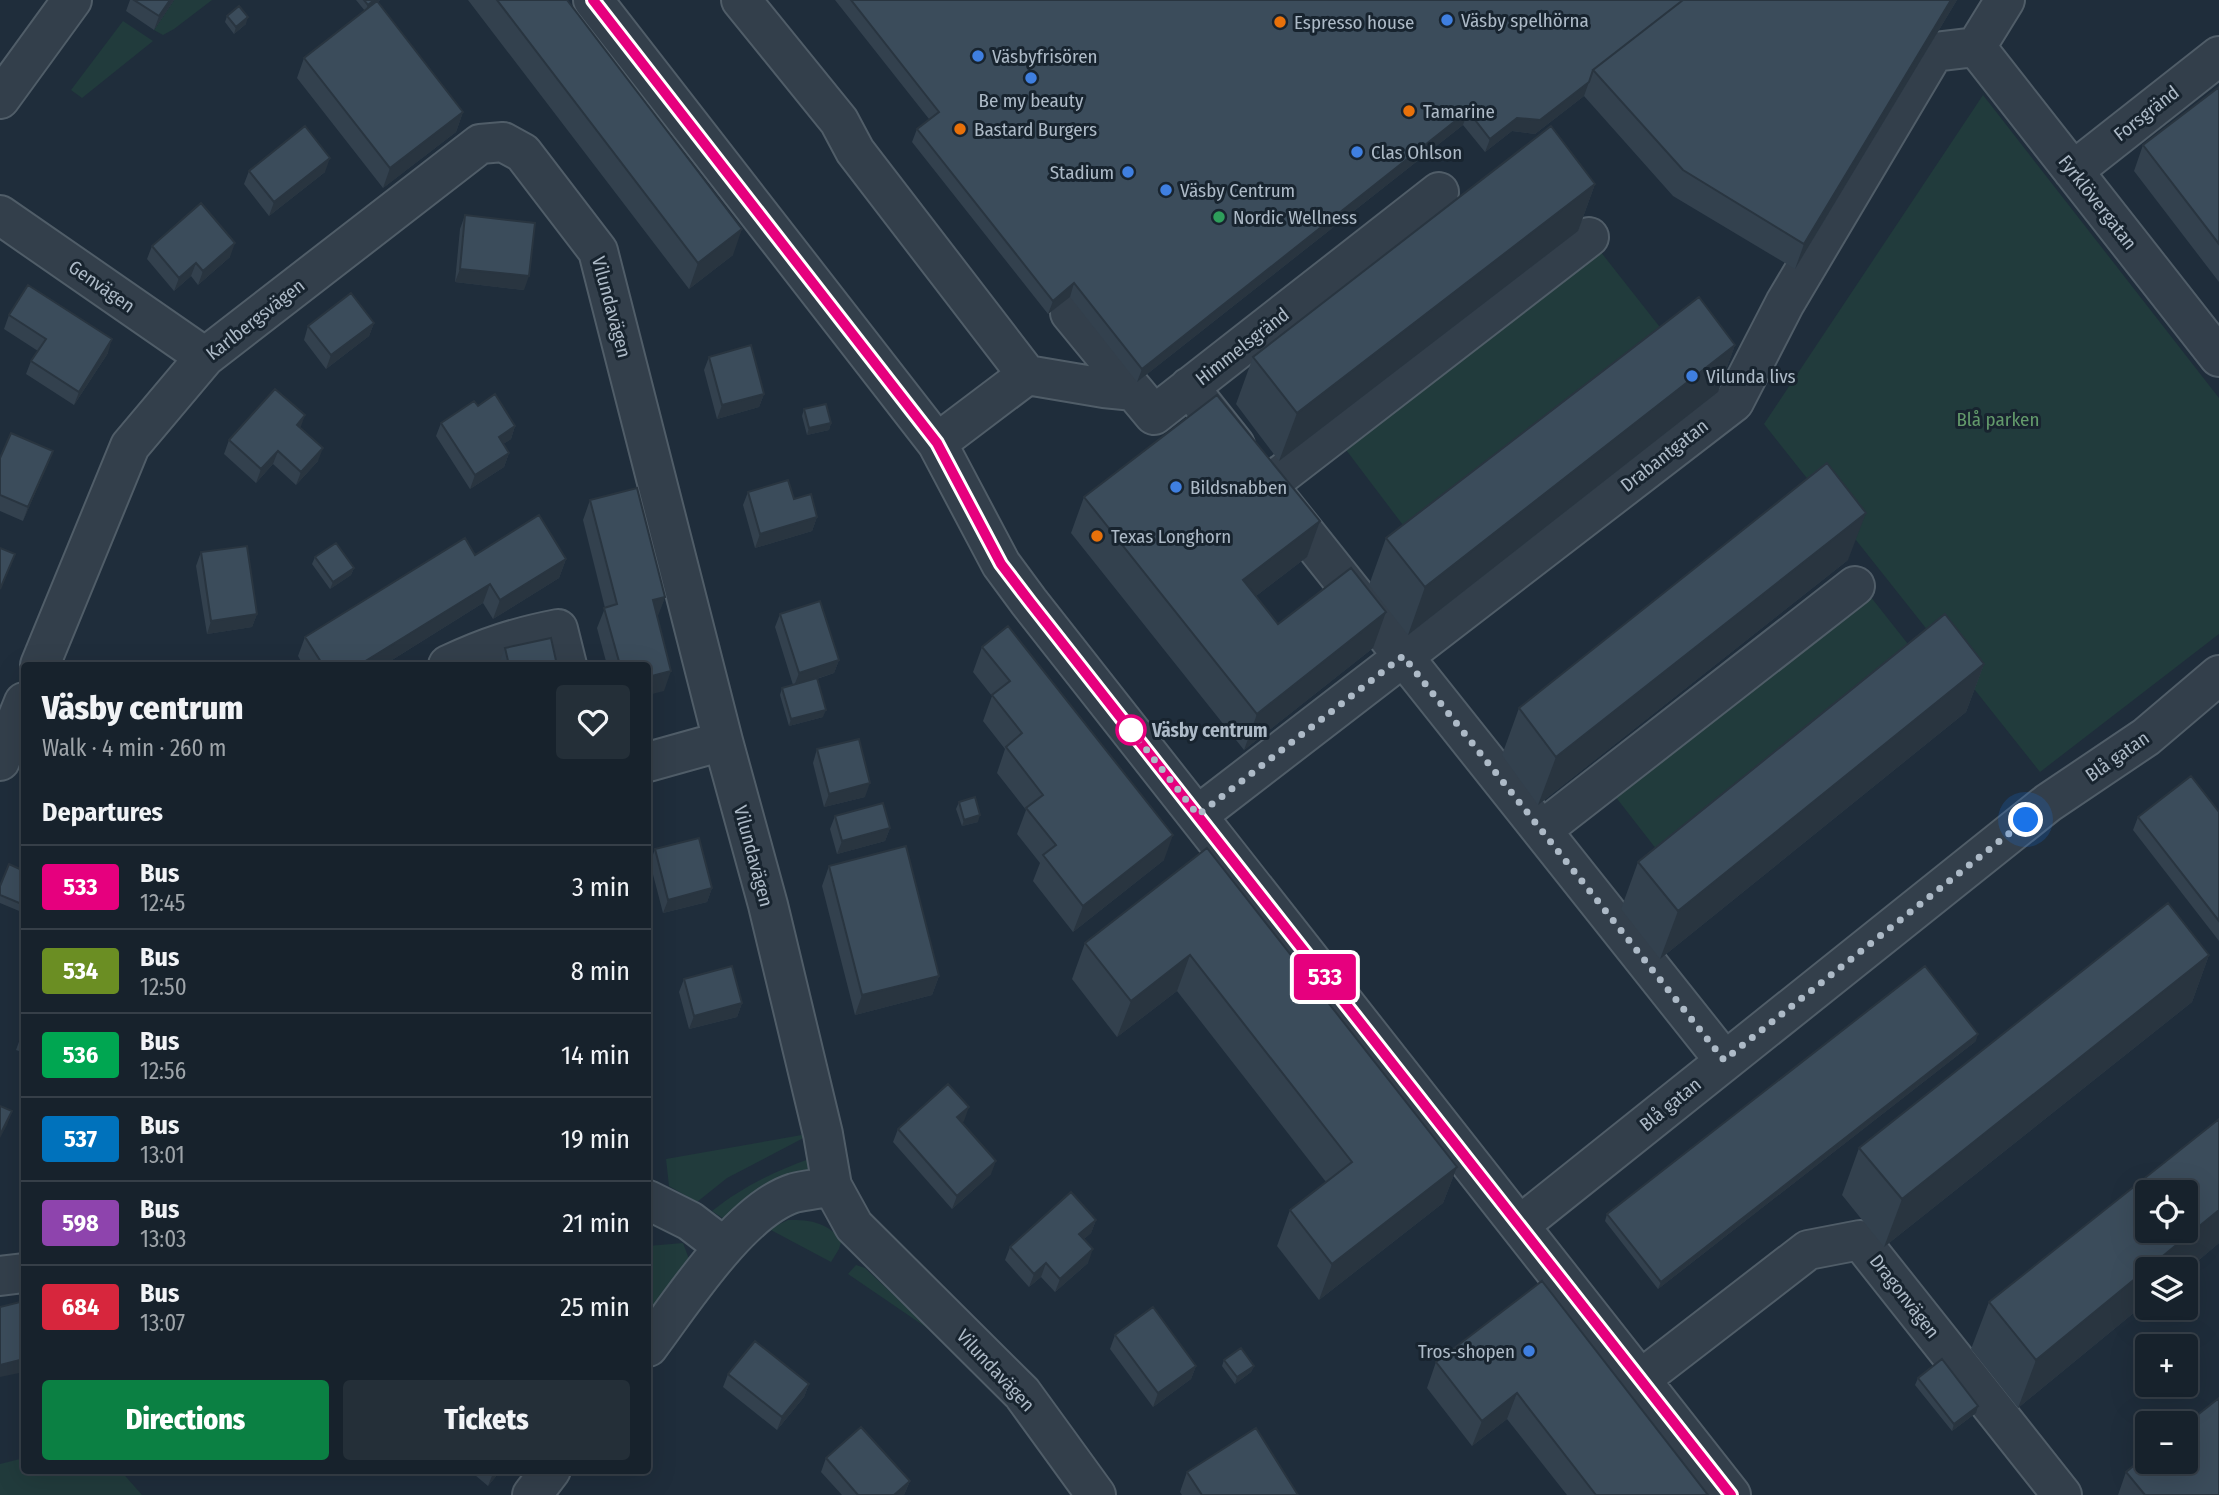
<!DOCTYPE html>
<meta charset="utf-8">
<style>
:root{--surface:#17222c;--page:#242f38;--text:#f1f3f6;--muted:#9ea4a9;--line:#363f48;--accent:#0b8043}
body{margin:0;font-family:"Fira Sans Condensed",sans-serif;background:var(--page);color:var(--text);height:100vh;display:flex;flex-direction:column;font-size:26px;white-space:nowrap}
*{box-sizing:border-box;margin:0}
p{font-size:23px;color:var(--muted)}
.icon{flex:none;width:38px;height:38px;fill:none;stroke:currentColor;stroke-width:2;stroke-linecap:round;stroke-linejoin:round}
.map{position:relative;flex:1;overflow:hidden}
.sheet{position:absolute;left:21px;top:662px;width:630px;height:812px;display:flex;flex-direction:column;background:var(--surface);border-radius:7px;box-shadow:0 7px 28px #0002,0 0 0 2px var(--line)}
.sheet>*{flex:none}
.badge{padding:0 14px;border-radius:5px;font-size:24px;line-height:46px}
.controls{position:absolute;left:2135px;top:1180px;display:grid;gap:14px}
.controls a{display:grid;place-items:center;width:63px;height:63px;border-radius:7px;background:var(--surface);box-shadow:0 7px 28px #0002,0 0 0 2px var(--line);font-size:35px}
.you{position:absolute;width:35px;height:35px;margin:-18px;border:5px solid #fff;border-radius:50%;background:#1a73e8;box-shadow:0 0 0 10px #1a73e833}
.map>.badge{position:absolute;translate:-50% -50%;box-shadow:0 0 0 4px #fff}
h2{padding:0 21px;font-size:26px;line-height:63px}
.round{display:grid;place-items:center;flex:none;width:74px;height:74px;border-radius:7px;background:var(--page)}
.headline{display:flex;align-items:center;justify-content:space-between;height:119px;padding:0 21px}
h1{font-size:33px;font-weight:800;line-height:52px}
.button{display:flex;gap:14px;margin-top:auto;padding:14px 21px}
.button a{flex:1;height:80px;border-radius:7px;background:var(--accent);color:#fff;font-size:28px;font-weight:800;line-height:80px;text-align:center}
.button a+a{background:var(--page);color:var(--text)}
ul{padding:0;list-style:none}
li{display:flex;align-items:center;gap:21px;height:84px;padding:0 21px;border-top:2px solid var(--line)}
li div{flex:1}
li b{display:block;font-size:26px}
li em{font-style:normal}
li .badge{min-width:77px;font-weight:700;text-align:center}
.map>svg:first-child{display:block}
.green{fill:#213b3c}
.lines{fill:none;stroke-linecap:round;stroke-linejoin:round}
.minor-casing{stroke:#505d68;stroke-width:42}
.minor{stroke:#333f4b;stroke-width:38}
.wall{fill:#33414e}
.shaded-wall{fill:#293540}
.building{fill:#3b4c5b;stroke:#293540;stroke-width:2;fill-rule:evenodd}
.line-casing{stroke:#fff;stroke-width:16}
.line{stroke:#e6007e;stroke-width:10}
.walk{stroke:#adbac7;stroke-width:7;stroke-dasharray:0 12.6}
.shop-dot{fill:#3f7fe0;stroke:#18242f;stroke-width:2.5}
.food-dot{fill:#e8710a;stroke:#18242f;stroke-width:2.5}
.leisure-dot{fill:#2e9e5b;stroke:#18242f;stroke-width:2.5}
.stop-dot{fill:#fff;stroke:#e6007e;stroke-width:3.5}
.labels{text-anchor:middle;stroke-width:6;stroke-linejoin:round;paint-order:stroke}
.poi-label{font-size:19px;fill:#adbac7;stroke:#18242f;text-anchor:start}
.street-label{font-size:19px;fill:#adbac7;stroke:#18242f}
.park-label{font-size:19px;fill:#639a6b;stroke:#18242f}
.stop-label{font-size:19px;font-weight:bold;fill:#adbac7;stroke:#18242f;text-anchor:start}
</style>
<div class="map">
<svg width="2219" height="1495" viewBox="0 0 2219 1495">
<rect width="100%" height="100%" fill="#1f2d3b"/>
<path class="green" d="M174 0H212L174 29 163 35 154 30Z
M123 21 153 41 82 98 71 90Z
M1983 95 2219 398V634L2040 772 1764 424Z
M1589 237 1670 340 1412 537 1334 434Z
M1859 582 1919 658 1664 859 1604 782Z
M813 1133 727 1178 697 1202 669 1186 666 1159Z
M809 1159 810 1171 751 1198 724 1219 712 1211C742 1187 773 1172 809 1159Z
M788 1220C813 1220 823 1222 842 1239L839 1249 831 1262 769 1229Z
M683 1243 689 1259 648 1312V1246Z
M856 1265 865 1268 933 1332 848 1274Z
M24 1458V1470H120L142 1495H0V1464Z"/>
<g class="lines">
<g class="minor-casing">
<path id="minor" d="M593 0 937 443 1001 564 1029 602 1731 1495
M741 0 839 121 855 151 1027 375 937 443
M1976 47 2219 357
M1976 47 2005 0
M0 99 72 0
M2073 171 2219 56
M0 215 205 357
M1070 313 1134 391
M1027 375 1104 388 1134 391 1154 415 1439 192
M1189 387 1235 445
M1268 485 1589 237
M1279 500 1724 1060
M40 665 130 446 205 357 480 144 503 142 523 153 598 251 723 741 768 905 823 1134 832 1186 854 1226 1022 1393 1096 1495
M448 665C486 647 517 637 558 629L567 665
M0 761 24 702
M648 762 723 741
M1198 815 1734 402 1785 303 1934 52 1976 47
M1542 830 1855 586
M648 1200 690 1221 724 1247
M1520 1225 2048 803 2146 737 2219 675
M0 1276 24 1273
M648 1347C682 1302 740 1210 794 1193 806 1190 819 1189 832 1186
M1641 1379 1808 1250 1860 1240 2062 1495
M532 1495 551 1470"/>
</g>
<use href="#minor" class="minor"/>
</g>
<path class="wall" d="M130 0H174L154 30 126 11Z
M356 0H380L378 2 463 112 456 132 383 188 297 78 304 58 365 11Z
M468 0H567L733 255 689 289Z
M835 0H1957L1795 269 1673 196 1584 96 1535 134 1512 131 1485 152 1463 125 1137 382 1070 297 1048 314 912 142 917 129 929 119Z
M227 16 246 24 234 34 225 22Z
M2219 87V282L2134 171 2143 145Z
M249 171 325 172 269 216 244 184Z
M1595 184 1578 231 1279 461 1236 404 1253 357Z
M465 215 524 290 455 282 460 229Z
M152 246 230 257 198 285 191 276 174 291 147 259Z
M9 315 108 353 74 405 26 374 31 361 38 351 4 329Z
M374 323 369 336 326 369 304 340 308 326Z
M1735 345 1718 392 1408 635 1369 585 1386 538Z
M709 357 764 394 759 407 717 419 704 370Z
M478 406 515 426 511 439 503 444 509 453 504 467 470 489 436 436 441 423Z
M804 409 831 423 829 430 807 435 802 416Z
M301 428 318 461 296 485 273 464 256 483 224 454 229 440Z
M53 451 23 521 0 511V458Z
M748 492 794 499 817 517 812 531 755 548 743 505Z
M1084 497 1320 521 1307 557 1256 596 1278 624 1373 648 1244 750 1071 533Z
M590 500 665 597 657 617 664 691 648 665H607L597 628 605 608 583 520Z
M201 552 257 614 252 627 207 634 196 566Z
M475 555 566 559 559 578 493 619 483 603 384 665H303L298 656 305 637Z
M315 557 354 568 351 575 330 589 312 564Z
M1848 560 1538 805 1502 755 1519 708Z
M780 614 839 660 834 673 817 679 823 717 789 726 780 695 782 688 793 685 775 627Z
M982 647 1164 860 1073 932 1033 881 1040 863 1017 834 1026 810 997 773 1005 749 983 721 992 696 973 672Z
M505 648 557 665H501L500 661Z
M1984 664 1966 712 1660 959 1621 909 1638 862Z
M817 749 865 797 824 807 813 763Z
M959 802 978 822 962 826 956 809Z
M2219 812V941L2133 830 2138 817Z
M835 816 890 828 885 841 837 854 830 829Z
M1207 848 1457 1167 1443 1203 1319 1300 1277 1246 1290 1210 1326 1182 1177 991 1117 1037 1072 979 1085 943Z
M655 849 712 888 707 902 663 913 650 863Z
M829 866 939 976 932 995 855 1015 822 886Z
M24 871V913L0 903V886Z
M2209 955 2192 1002 1884 1247 1842 1195 1859 1148Z
M684 979 742 1003 737 1017 689 1029 679 992Z
M24 1028V1053L16 1050Z
M1976 1041 1658 1289 1605 1221 1607 1214Z
M2219 1119V1243L2186 1271 2147 1269V1302L2018 1408 1971 1349 1989 1302Z
M964 1121 962 1122 991 1174 952 1209 893 1142 898 1129Z
M1096 1220 1091 1233 1084 1239 1088 1263 1055 1292 1041 1277 1029 1287 1005 1260 1010 1247Z
M1542 1281 1708 1495H1567L1507 1419 1472 1446 1427 1388 1436 1362Z
M1115 1335 1196 1366 1191 1379 1153 1407 1110 1349Z
M1224 1360 1254 1366 1251 1372 1235 1384 1222 1366Z
M728 1374 809 1384 804 1397 777 1430 723 1387Z
M1918 1378 1976 1413 1952 1431 1915 1385Z
M826 1458 910 1481 904 1495H842L821 1472Z
M469 1470H501L488 1486Z
M1187 1472 1298 1495H1182L1180 1492Z
M2126 1472 2219 1495H2118Z"/>
<path class="shaded-wall" d="M170 0H174L154 30 159 16Z
M374 0H380L365 12 368 5Z
M1951 0H1957L1795 269 1804 244Z
M248 17 246 24 234 34 236 27Z
M1589 82 1584 96 1535 134 1512 131 1485 152 1490 139 1517 118Z
M1468 111 1463 125 1137 382 1142 369Z
M463 112 456 132 383 188 390 168Z
M330 158 325 172 269 216 274 202Z
M1595 184 1578 231 1279 461 1297 413Z
M742 229 733 255 689 289 698 263Z
M235 243 230 257 198 285 203 271Z
M196 263 191 276 174 291 179 278Z
M460 269 529 276 524 290 455 282Z
M1074 283 1070 297 1048 314 1053 301Z
M374 323 369 336 326 369 331 355Z
M112 339 108 353 74 405 79 392Z
M1735 345 1718 392 1408 635 1425 587Z
M764 394 759 407 717 419 722 405Z
M305 415 300 429 297 425Z
M831 423 829 430 807 435 809 428Z
M515 426 511 439 494 450 499 437Z
M323 448 318 461 296 485 301 472Z
M53 451 48 464 23 521 28 507Z
M278 451 273 464 256 483 261 469Z
M509 453 504 467 470 489 475 475Z
M1866 513 1848 560 1538 805 1556 757Z
M817 517 812 531 755 548 760 534Z
M1320 521 1307 557 1230 616 1243 580Z
M566 559 559 578 493 619 500 600Z
M354 568 351 575 330 589 333 582Z
M490 584 483 603 384 665H359Z
M665 597 658 616 646 620 653 600Z
M1386 612 1373 648 1244 750 1257 714Z
M257 614 252 627 207 634 211 621Z
M839 660 834 673 794 686 799 673Z
M1984 664 1966 712 1660 959 1678 911Z
M671 671 664 691 648 695V677Z
M826 710 823 717 789 726 791 719Z
M870 783 865 797 824 807 829 794Z
M980 815 978 822 962 826 964 820Z
M890 828 885 841 837 854 842 841Z
M1173 835 1164 860 1073 932 1083 906Z
M712 888 707 902 663 913 668 900Z
M1190 955 1177 991 1117 1037 1131 1001Z
M2209 955 2192 1002 1884 1247 1902 1199Z
M939 976 932 995 855 1015 862 995Z
M742 1003 737 1017 689 1029 694 1016Z
M1978 1034 1976 1041 1658 1289 1661 1282Z
M969 1107 964 1121 953 1130 957 1117Z
M12 1111 7 1125 0 1138V1135Z
M996 1161 991 1174 952 1209 957 1196Z
M1457 1167 1443 1203 1319 1300 1332 1264Z
M2219 1210V1243L2186 1271V1269H2147V1302L2018 1408 2036 1360Z
M1096 1220 1091 1233 1075 1247 1079 1234Z
M1093 1249 1088 1263 1055 1292 1060 1279Z
M1046 1263 1041 1277 1029 1287 1034 1274Z
M24 1359V1372L0 1377V1365Z
M1196 1366 1191 1379 1153 1407 1158 1393Z
M1254 1366 1251 1372 1235 1384 1237 1377Z
M809 1384 804 1397 777 1430 782 1417Z
M1517 1393 1507 1419 1472 1446 1482 1421Z
M1978 1406 1976 1413 1952 1431 1954 1424Z
M495 1470H501L488 1486 493 1473Z
M910 1481 904 1495H894Z"/>
<path class="building" d="M134 0H170L159 16Z
M364 0H374L368 5Z
M497 0H567L742 229 698 263Z
M851 0H1683L1593 70 1589 82 1540 120 1517 118 1490 139 1468 111 1142 369 1074 283 1053 301 917 129 939 112Z
M1683 0H1951L1804 244 1683 170 1593 70Z
M377 1 463 112 390 168 304 58Z
M239 6 248 17 236 27 227 16Z
M2219 87V244L2143 145Z
M305 126 330 158 274 202 249 171Z
M1551 126 1595 184 1297 413 1253 357Z
M201 203 235 243 203 271 196 263 179 278 152 246Z
M465 215 535 223 529 276 460 269Z
M28 285 112 339 79 392 31 361 46 339 9 315Z
M351 293 374 323 331 355 308 326Z
M1699 297 1735 345 1425 587 1386 538Z
M751 345 764 394 722 405 709 357Z
M275 389 305 415 297 425 323 448 301 472 278 451 261 469 229 440Z
M495 394 515 426 499 437 509 453 475 475 441 423 474 401 478 406Z
M1217 395 1320 521 1243 580 1278 624 1351 568 1386 612 1257 714 1084 497Z
M826 404 831 423 809 428 804 409Z
M11 433 53 451 28 507 0 495V458Z
M1827 463 1866 513 1556 757 1519 708Z
M788 480 794 499 811 494 817 517 760 534 748 492Z
M637 488 665 597 653 600 671 671 648 677V665H620L604 608 617 604 590 500Z
M539 515 566 559 500 600 490 584 359 665H323L305 637 465 538 475 555Z
M336 543 354 568 333 582 315 557Z
M247 546 257 614 211 621 201 552Z
M0 548 15 554 0 589Z
M820 601 839 660 799 673 780 614Z
M1945 614 1984 664 1678 911 1638 862Z
M1008 626 1173 835 1083 906 1043 855 1056 845 1026 808 1043 795 1006 747 1022 733 992 695 1010 681 982 647Z
M551 638 557 665H509L505 648Z
M817 678 826 710 791 719 782 688Z
M859 739 870 783 829 794 817 749Z
M2191 776 2219 812V921L2138 817Z
M975 797 980 815 964 820 959 802Z
M883 803 890 828 842 841 835 816Z
M699 838 712 888 668 900 655 849Z
M906 846 939 976 862 995 829 866Z
M1207 848 1457 1167 1332 1264 1290 1210 1352 1162 1190 955 1131 1001 1085 943Z
M9 864 24 871V905L0 895V886Z
M2168 903 2209 955 1902 1199 1859 1148Z
M732 966 742 1003 694 1016 684 979Z
M1925 966 1978 1034 1661 1282 1607 1214Z
M948 1084 969 1107 957 1117 996 1161 957 1196 898 1129Z
M0 1106 12 1111 0 1135Z
M2219 1119V1210L2036 1360 1989 1302ZM2147 1192H2186V1230H2147Z
M1071 1192 1096 1220 1079 1234 1093 1249 1060 1279 1046 1263 1034 1274 1010 1247Z
M1542 1281 1708 1495H1596L1517 1393 1482 1421 1436 1362Z
M24 1301V1359L0 1365V1307Z
M1153 1307 1196 1366 1158 1393 1115 1335Z
M755 1341 809 1384 782 1417 728 1374Z
M1241 1348 1254 1366 1237 1377 1224 1360Z
M1942 1359 1978 1406 1954 1424 1918 1378Z
M2219 1398V1495H2145L2126 1472 2147 1455V1461H2186V1424Z
M861 1427 910 1481 894 1495H858L826 1458Z
M1256 1428 1298 1495H1202L1187 1472Z"/>
<g class="lines">
<g class="line-casing">
<path id="line" d="M593 0 937 443 1001 564 1030 602 1731 1495"/>
</g>
<use href="#line" class="line"/>
<path class="walk" d="M1131 730 1198 815 1403 656 1724 1060 2026 820"/>
</g>
<g class="shop-dot">
<circle cx="1447" cy="20" r="7"/>
<circle cx="978" cy="56" r="7"/>
<circle cx="1031" cy="78" r="7"/>
<circle cx="1357" cy="152" r="7"/>
<circle cx="1128" cy="172" r="7"/>
<circle cx="1166" cy="190" r="7"/>
<circle cx="1692" cy="376" r="7"/>
<circle cx="1176" cy="487" r="7"/>
<circle cx="1529" cy="1351" r="7"/>
</g>
<g class="food-dot">
<circle cx="1280" cy="22" r="7"/>
<circle cx="1409" cy="111" r="7"/>
<circle cx="960" cy="129" r="7"/>
<circle cx="1097" cy="536" r="7"/>
</g>
<circle class="leisure-dot" cx="1219" cy="217" r="7"/>
<circle class="stop-dot" cx="1131" cy="730" r="14"/>
<g class="labels">
<g class="poi-label">
<text x="1461" y="27">Väsby spelhörna</text>
<text x="1294" y="29">Espresso house</text>
<text x="992" y="63">Väsbyfrisören</text>
<text x="1031" y="107" text-anchor="middle">Be my beauty</text>
<text x="1423" y="118">Tamarine</text>
<text x="974" y="136">Bastard Burgers</text>
<text x="1371" y="159">Clas Ohlson</text>
<text x="1114" y="179" text-anchor="end">Stadium</text>
<text x="1180" y="197">Väsby Centrum</text>
<text x="1233" y="224">Nordic Wellness</text>
<text x="1706" y="383">Vilunda livs</text>
<text x="1190" y="494">Bildsnabben</text>
<text x="1111" y="543">Texas Longhorn</text>
<text x="1515" y="1358" text-anchor="end">Tros-shopen</text>
</g>
<g class="street-label">
<text transform="translate(2146 113) rotate(-38)" y="7">Forsgränd</text>
<text transform="translate(2098 202) rotate(52)" y="7">Fyrklövergatan</text>
<text transform="translate(102 286) rotate(35)" y="7">Genvägen</text>
<text transform="translate(612 307) rotate(75)" y="7">Vilundavägen</text>
<text transform="translate(255 319) rotate(-38)" y="7">Karlbergsvägen</text>
<text transform="translate(1242 346) rotate(-38)" y="7">Himmelsgränd</text>
<text transform="translate(1664 455) rotate(-38)" y="7">Drabantgatan</text>
<text transform="translate(2117 756) rotate(-35)" y="7">Blå gatan</text>
<text transform="translate(754 856) rotate(75)" y="7">Vilundavägen</text>
<text transform="translate(1670 1104) rotate(-39)" y="7">Blå gatan</text>
<text transform="translate(1905 1296) rotate(52)" y="7">Dragonvägen</text>
<text transform="translate(996 1370) rotate(47)" y="7">Vilundavägen</text>
</g>
<g class="park-label">
<text x="1998" y="426">Blå parken</text>
</g>
<g class="stop-label">
<text x="1152" y="737">Väsby centrum</text>
</g>
</g>
</svg>
<div class="controls">
<a><svg class="icon" aria-label="locate" viewBox="0 0 24 24"><circle cx="12" cy="12" r="6"/><path d="M12 2v4M12 18v4M2 12h4M18 12h4"/></svg></a>
<a><svg class="icon" aria-label="layers" viewBox="0 0 24 24"><path d="M12 4l9 5-9 5-9-5zM3 14l9 5 9-5"/></svg></a>
<a>+</a>
<a>−</a>
</div>
<div class="you" style="left:2026px;top:820px"></div>
<b class="badge" style="left:1325px;top:977px;background:#e6007e;color:#fff">533</b>
<section class="sheet">
<div class="headline"><div><h1>Väsby centrum</h1><p>Walk · 4 min · 260 m</p></div><a class="round"><svg class="icon" aria-label="heart" viewBox="0 0 24 24"><path d="M12 20l-8-8c-3-5 5-10 8-4 3-6 11-1 8 4z"/></svg></a></div>
<h2>Departures</h2>
<ul>
<li><span class="badge" style="background:#e6007e;color:#fff">533</span><div><b>Bus</b><p>12:45</p></div><em>3 min</em></li>
<li><span class="badge" style="background:#6b8e23;color:#fff">534</span><div><b>Bus</b><p>12:50</p></div><em>8 min</em></li>
<li><span class="badge" style="background:#00a651;color:#fff">536</span><div><b>Bus</b><p>12:56</p></div><em>14 min</em></li>
<li><span class="badge" style="background:#0072bc;color:#fff">537</span><div><b>Bus</b><p>13:01</p></div><em>19 min</em></li>
<li><span class="badge" style="background:#8e44ad;color:#fff">598</span><div><b>Bus</b><p>13:03</p></div><em>21 min</em></li>
<li><span class="badge" style="background:#d7263d;color:#fff">684</span><div><b>Bus</b><p>13:07</p></div><em>25 min</em></li>
</ul>
<div class="button"><a>Directions</a><a>Tickets</a></div>
</section>
</div>
